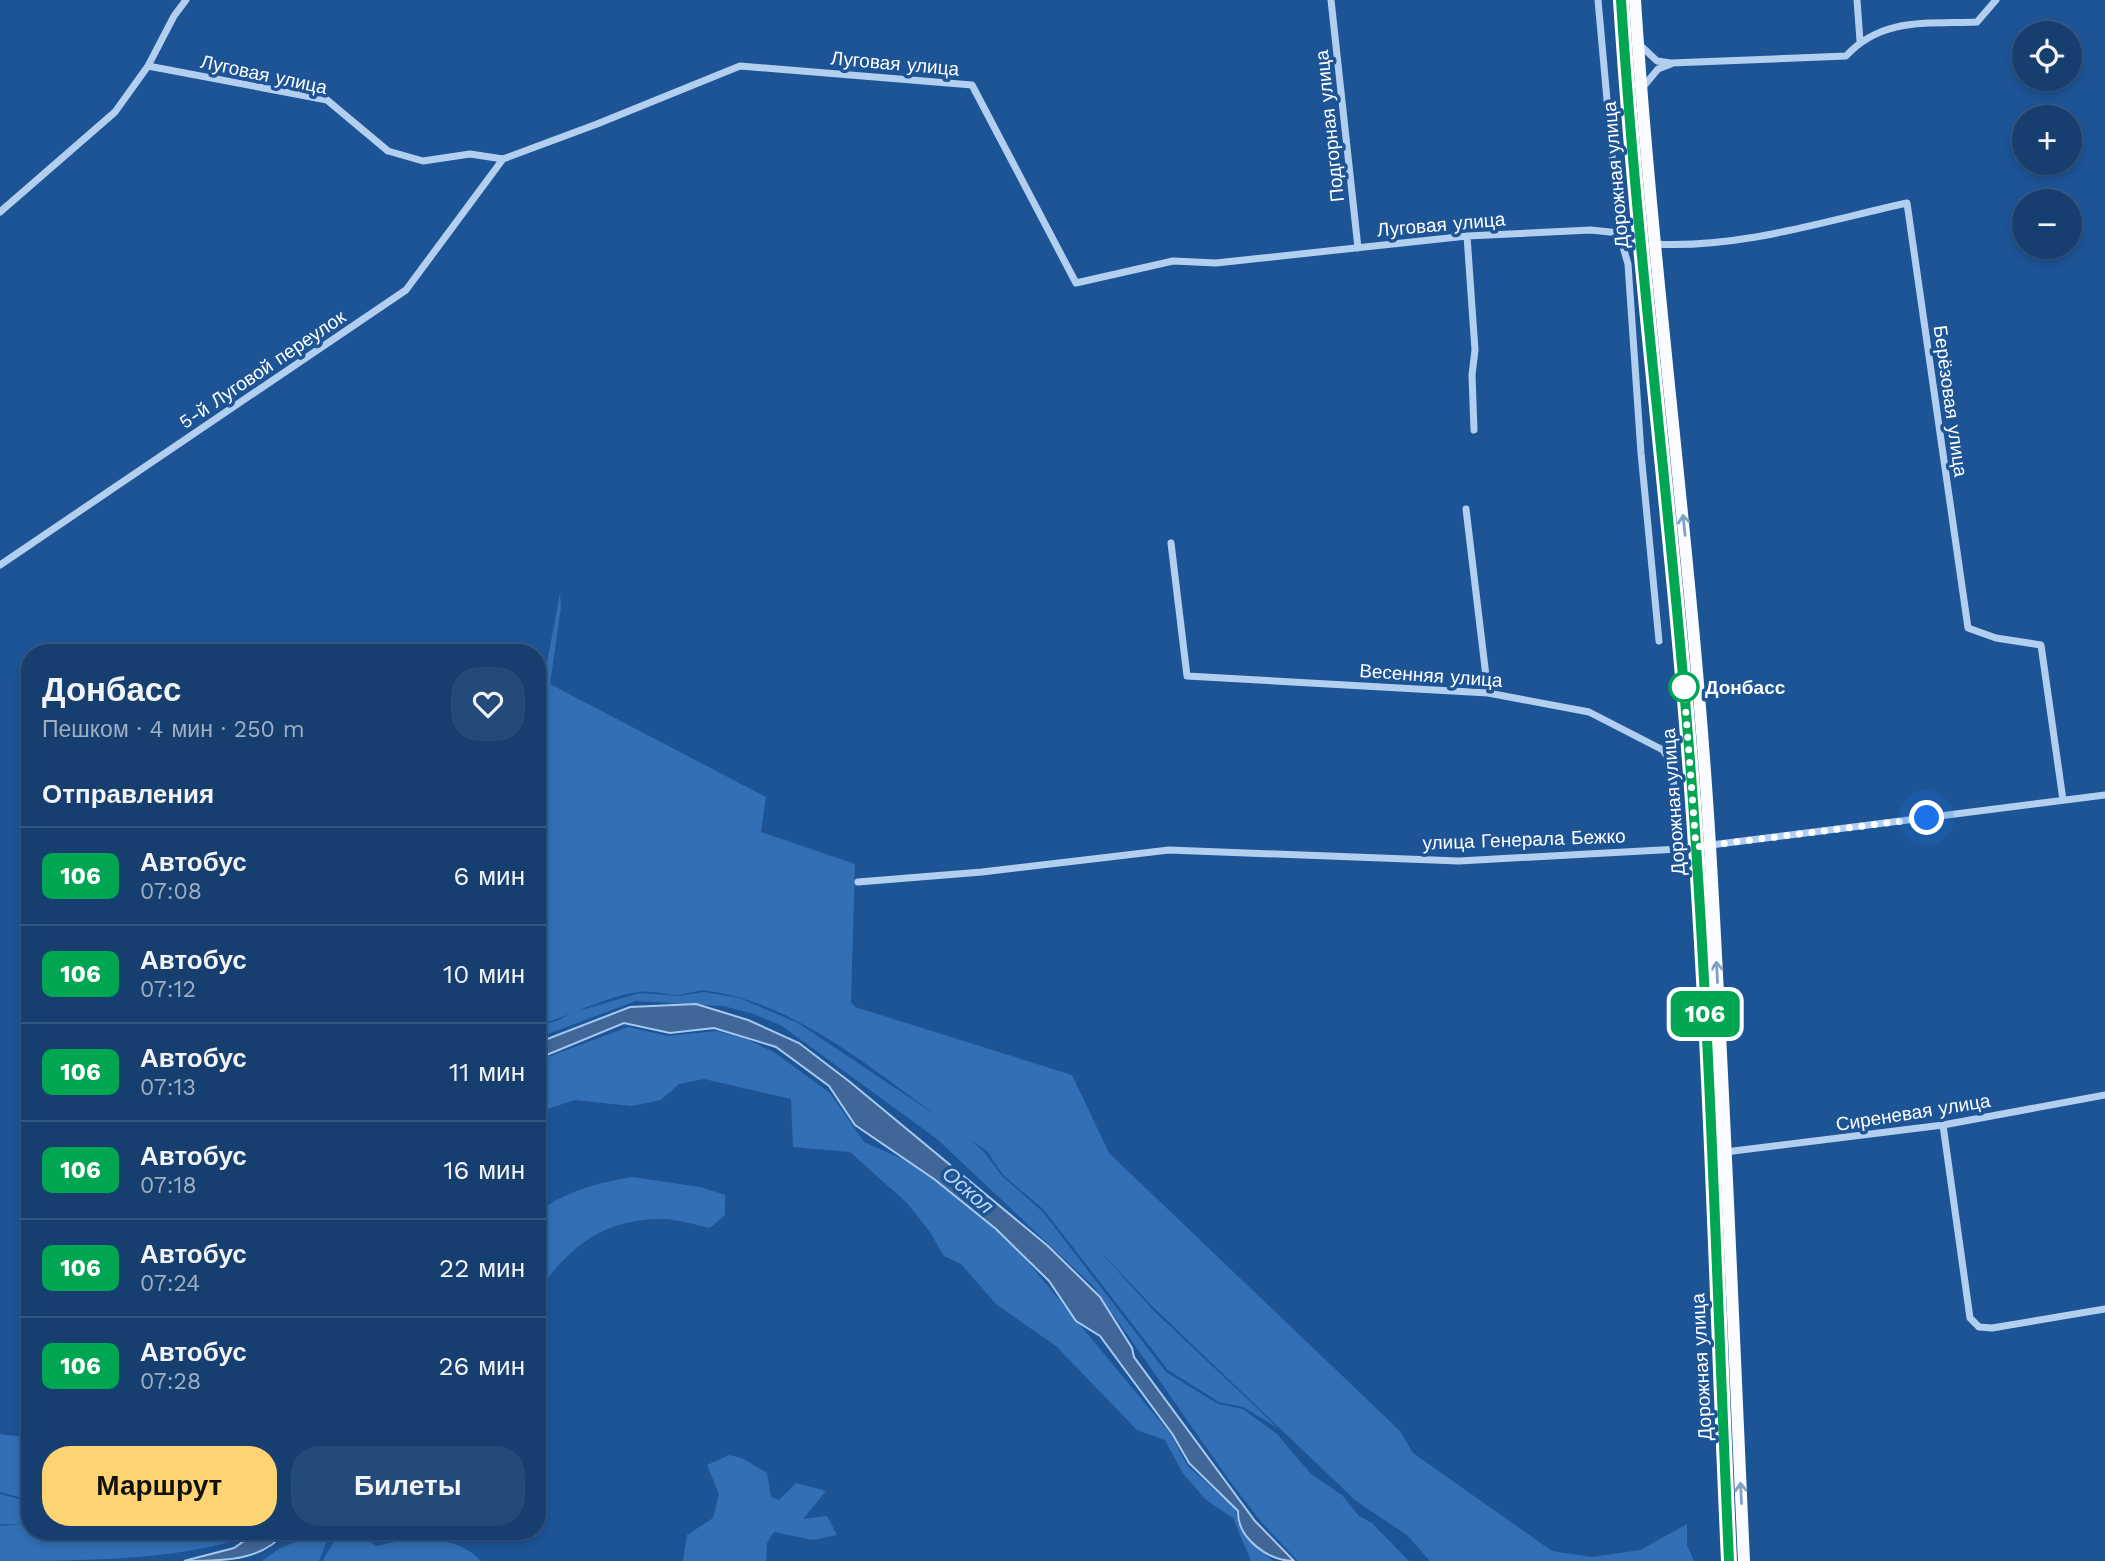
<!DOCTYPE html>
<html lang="ru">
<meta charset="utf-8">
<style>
:root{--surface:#163f70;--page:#234a78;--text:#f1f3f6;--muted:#9eafc3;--line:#355883;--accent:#fed371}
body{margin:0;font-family:"Work Sans",sans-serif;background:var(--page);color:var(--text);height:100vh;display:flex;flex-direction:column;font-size:26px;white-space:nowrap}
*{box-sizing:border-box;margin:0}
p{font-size:23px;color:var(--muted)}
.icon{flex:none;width:38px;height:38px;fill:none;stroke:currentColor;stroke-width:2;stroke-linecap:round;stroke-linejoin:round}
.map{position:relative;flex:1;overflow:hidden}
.sheet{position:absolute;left:21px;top:644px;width:525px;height:896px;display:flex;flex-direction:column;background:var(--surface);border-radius:28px;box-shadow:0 4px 10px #0003,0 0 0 2px var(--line)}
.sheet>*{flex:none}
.badge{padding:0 14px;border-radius:10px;font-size:24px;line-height:46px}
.tools{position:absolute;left:2012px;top:21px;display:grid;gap:14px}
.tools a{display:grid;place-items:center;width:70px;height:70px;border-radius:50%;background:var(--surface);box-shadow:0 4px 10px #0003,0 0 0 2px var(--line);font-size:35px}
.you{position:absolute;width:35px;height:35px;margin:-18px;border:5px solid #fff;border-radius:50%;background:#1a73e8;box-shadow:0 0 0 10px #1a73e833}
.map>.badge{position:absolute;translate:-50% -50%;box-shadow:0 0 0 4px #fff}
h2{padding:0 21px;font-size:26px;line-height:63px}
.round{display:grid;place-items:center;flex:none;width:74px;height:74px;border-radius:28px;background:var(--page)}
.overview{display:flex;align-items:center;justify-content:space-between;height:119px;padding:0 21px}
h1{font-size:33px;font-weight:700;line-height:52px}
.cta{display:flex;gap:14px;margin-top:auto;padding:14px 21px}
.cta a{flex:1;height:80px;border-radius:28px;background:var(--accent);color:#111;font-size:28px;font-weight:700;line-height:80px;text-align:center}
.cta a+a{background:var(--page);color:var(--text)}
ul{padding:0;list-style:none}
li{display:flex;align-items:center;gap:21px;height:98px;padding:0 21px;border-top:2px solid var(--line)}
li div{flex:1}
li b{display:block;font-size:26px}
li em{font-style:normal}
li .badge{min-width:77px;font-weight:700;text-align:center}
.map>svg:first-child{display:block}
.green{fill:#326fb4}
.water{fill:#406797;stroke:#a5caf1;stroke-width:2}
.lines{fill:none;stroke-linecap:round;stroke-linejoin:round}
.street{stroke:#b2cfef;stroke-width:7}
.primary{stroke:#fafcff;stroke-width:12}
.oneway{stroke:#80a0c5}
.line-casing{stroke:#fff;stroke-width:16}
.line{stroke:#00a651;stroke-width:10}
.walk{stroke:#fff;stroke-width:7;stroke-dasharray:0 12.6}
.stop-dot{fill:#fff;stroke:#00a651;stroke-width:3.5}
.labels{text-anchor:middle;stroke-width:7;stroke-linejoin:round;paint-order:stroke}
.street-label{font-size:19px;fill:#fff;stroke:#1d5496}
.stop-label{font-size:19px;font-weight:bold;fill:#fff;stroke:#1d5496;text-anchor:start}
.water-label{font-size:21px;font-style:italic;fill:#bed9f6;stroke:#1d5496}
</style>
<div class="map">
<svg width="2105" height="1561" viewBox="0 0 2105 1561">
<rect width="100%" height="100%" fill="#1d5496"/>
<path class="green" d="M560 593 561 607 550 684 766 797 761 832 855 864 851 1002 855 1007 1072 1075 1109 1153 1400 1431 1413 1453 1552 1551 1592 1557 1640 1550 1687 1524V1545L1694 1561H1430L1407 1535 1356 1501 1155 1309 1096 1247 1154 1311 1278 1428 1243 1407 1219 1402 1168 1370 1044 1210 1003 1175 987 1151 972 1141 985 1153 1002 1176 1043 1212 1166 1372 1218 1404 1243 1409 1277 1434 1311 1474 1342 1495 1359 1516 1372 1523 1409 1561H1298L1262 1523 1229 1480 1094 1287 937 1139 782 1026 754 1014 723 1006 636 1001 537 1038V1026L557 1021 571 1013 640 993 679 996 704 992 739 998 798 1023 940 1118C872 1069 793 1002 708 991 697 989 687 995 676 995 664 994 651 990 639 992 603 997 571 1016 537 1025V765L544 679Z
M628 1027 668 1036 716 1031 746 1039 774 1052 830 1093 864 1142 925 1169 1009 1239 1172 1436 1187 1465 1236 1510C1237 1536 1255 1546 1274 1561H1251L1233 1518 1206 1500 1182 1472 1165 1440 1137 1430 1056 1346 997 1305 961 1264 944 1256 930 1232 907 1203 850 1152 793 1147 791 1099 704 1079 679 1084 661 1100 631 1106 574 1100 537 1113V1061Z
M632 1177 700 1187 725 1195V1215L710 1228C695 1225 677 1219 662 1219 602 1219 569 1247 537 1293V1214C563 1191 599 1183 632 1177Z
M0 1434 30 1438V1500L0 1492Z
M729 1455 742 1458 767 1473 771 1497 779 1500 796 1483 826 1491 803 1519 827 1516 837 1535 813 1540 774 1532 767 1543 766 1561H683L687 1535 713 1518 719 1494 707 1465Z
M0 1494 30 1502V1524H0Z
M23 1524 30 1525V1531H63L97 1538 164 1535 166 1531H256C202 1561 68 1561 0 1561V1526Z
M311 1531H331L319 1561H262L280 1548 309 1537Z
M346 1531H357L376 1546C411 1538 456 1533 481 1561H323L335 1539Z"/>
<path class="water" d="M696 1004 748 1020 799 1043 850 1082 1048 1246 1100 1297 1132 1348 1134 1357 1255 1521 1294 1561C1268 1561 1237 1538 1238 1511L1189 1463 1173 1435 1100 1336 1076 1321 1049 1281 996 1229 934 1179 855 1125 829 1086 776 1047 714 1028 670 1033 624 1023 537 1059V1043L630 1007Z
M258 1531H286C263 1561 225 1561 184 1561L234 1548Z"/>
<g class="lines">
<path class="street" d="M1331 0 1358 248
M1598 0 1619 233 1628 264 1641 453 1659 641
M1857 0 1860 41
M1639 44 1657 61 1671 63 1846 56C1882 17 1928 24 1977 22L1996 0
M148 66 327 100 388 151 423 161 470 154 503 159 597 124 740 66 972 85 1076 283 1173 261 1216 263 1467 236 1591 230 1619 233 1640 240
M1643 87 1658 69 1671 64
M0 212 115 112 148 66 174 16 186 0
M1467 236 1475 350 1472 375 1474 430
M1654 244C1739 249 1825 221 1907 203L1968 628 1996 638 2041 645 2063 800
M1466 509 1488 693
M1171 543 1187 676 1488 693 1589 712 1663 750 1672 764 1679 849
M0 565 406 290 503 159
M858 882 982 872 1169 850 1459 861 1679 849 2105 795
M1943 1125 1970 1318 1979 1327 1992 1328 2105 1309
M1725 1152 1943 1125 2105 1095"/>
<path class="primary" d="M1621 0C1639 283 1678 563 1696 846 1712 1084 1719 1323 1729 1561
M1635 0C1653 283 1693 563 1710 846 1724 1084 1733 1323 1744 1561"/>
</g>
<defs><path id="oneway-shaft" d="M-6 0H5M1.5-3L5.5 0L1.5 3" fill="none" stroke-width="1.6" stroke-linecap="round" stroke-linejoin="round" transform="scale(1.75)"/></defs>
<g class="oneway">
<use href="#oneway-shaft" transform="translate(1684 525) rotate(-96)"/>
<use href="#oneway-shaft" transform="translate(1717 972) rotate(-93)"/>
<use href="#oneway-shaft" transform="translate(1741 1493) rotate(-93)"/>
</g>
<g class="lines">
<g class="line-casing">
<path id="line" d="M1621 0C1639 283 1678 563 1696 846 1712 1084 1718 1323 1729 1561"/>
</g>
<use href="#line" class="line"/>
<path class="walk" d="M1684 687 1696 847 1927 818"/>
</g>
<circle class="stop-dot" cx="1684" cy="687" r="14"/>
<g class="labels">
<g class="street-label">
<text transform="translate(895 63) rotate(5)" y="7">Луговая улица</text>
<text transform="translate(264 74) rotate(12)" y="7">Луговая улица</text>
<text transform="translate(1329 126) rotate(-96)" y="7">Подгорная улица</text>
<text transform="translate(1615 175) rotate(-95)" y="7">Дорожная улица</text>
<text transform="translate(1441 224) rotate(-5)" y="7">Луговая улица</text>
<text transform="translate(262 369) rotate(-34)" y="7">5-й Луговой переулок</text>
<text transform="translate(1951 401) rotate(82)" y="7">Берёзовая улица</text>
<text transform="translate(1431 675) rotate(4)" y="7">Весенняя улица</text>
<text transform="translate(1673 802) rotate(-94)" y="7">Дорожная улица</text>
<text transform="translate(1524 839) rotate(-2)" y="7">улица Генерала Бежко</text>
<text transform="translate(1913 1112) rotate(-9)" y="7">Сиреневая улица</text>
<text transform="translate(1701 1367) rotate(-93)" y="7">Дорожная улица</text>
</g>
<g class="stop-label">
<text x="1705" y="694">Донбасс</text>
</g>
<g class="water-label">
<text transform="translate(968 1190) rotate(41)" y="7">Оскол</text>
</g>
</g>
</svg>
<div class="tools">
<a><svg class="icon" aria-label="locate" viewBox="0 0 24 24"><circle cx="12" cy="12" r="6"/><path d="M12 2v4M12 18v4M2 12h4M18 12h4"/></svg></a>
<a>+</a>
<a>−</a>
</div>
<div class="you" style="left:1927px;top:818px"></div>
<b class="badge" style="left:1705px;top:1014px;background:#00a651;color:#fff">106</b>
<section class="sheet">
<div class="overview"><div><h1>Донбасс</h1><p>Пешком · 4 мин · 250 m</p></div><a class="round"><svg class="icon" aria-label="heart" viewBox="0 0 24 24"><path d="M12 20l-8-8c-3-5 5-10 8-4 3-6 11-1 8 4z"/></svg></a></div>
<h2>Отправления</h2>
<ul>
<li><span class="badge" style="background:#00a651;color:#fff">106</span><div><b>Автобус</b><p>07:08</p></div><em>6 мин</em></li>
<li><span class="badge" style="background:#00a651;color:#fff">106</span><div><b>Автобус</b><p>07:12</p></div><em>10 мин</em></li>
<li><span class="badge" style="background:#00a651;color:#fff">106</span><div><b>Автобус</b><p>07:13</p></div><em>11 мин</em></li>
<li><span class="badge" style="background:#00a651;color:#fff">106</span><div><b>Автобус</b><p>07:18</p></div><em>16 мин</em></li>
<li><span class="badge" style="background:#00a651;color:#fff">106</span><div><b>Автобус</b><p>07:24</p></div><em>22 мин</em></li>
<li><span class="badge" style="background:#00a651;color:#fff">106</span><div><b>Автобус</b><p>07:28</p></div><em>26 мин</em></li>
</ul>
<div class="cta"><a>Маршрут</a><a>Билеты</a></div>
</section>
</div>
